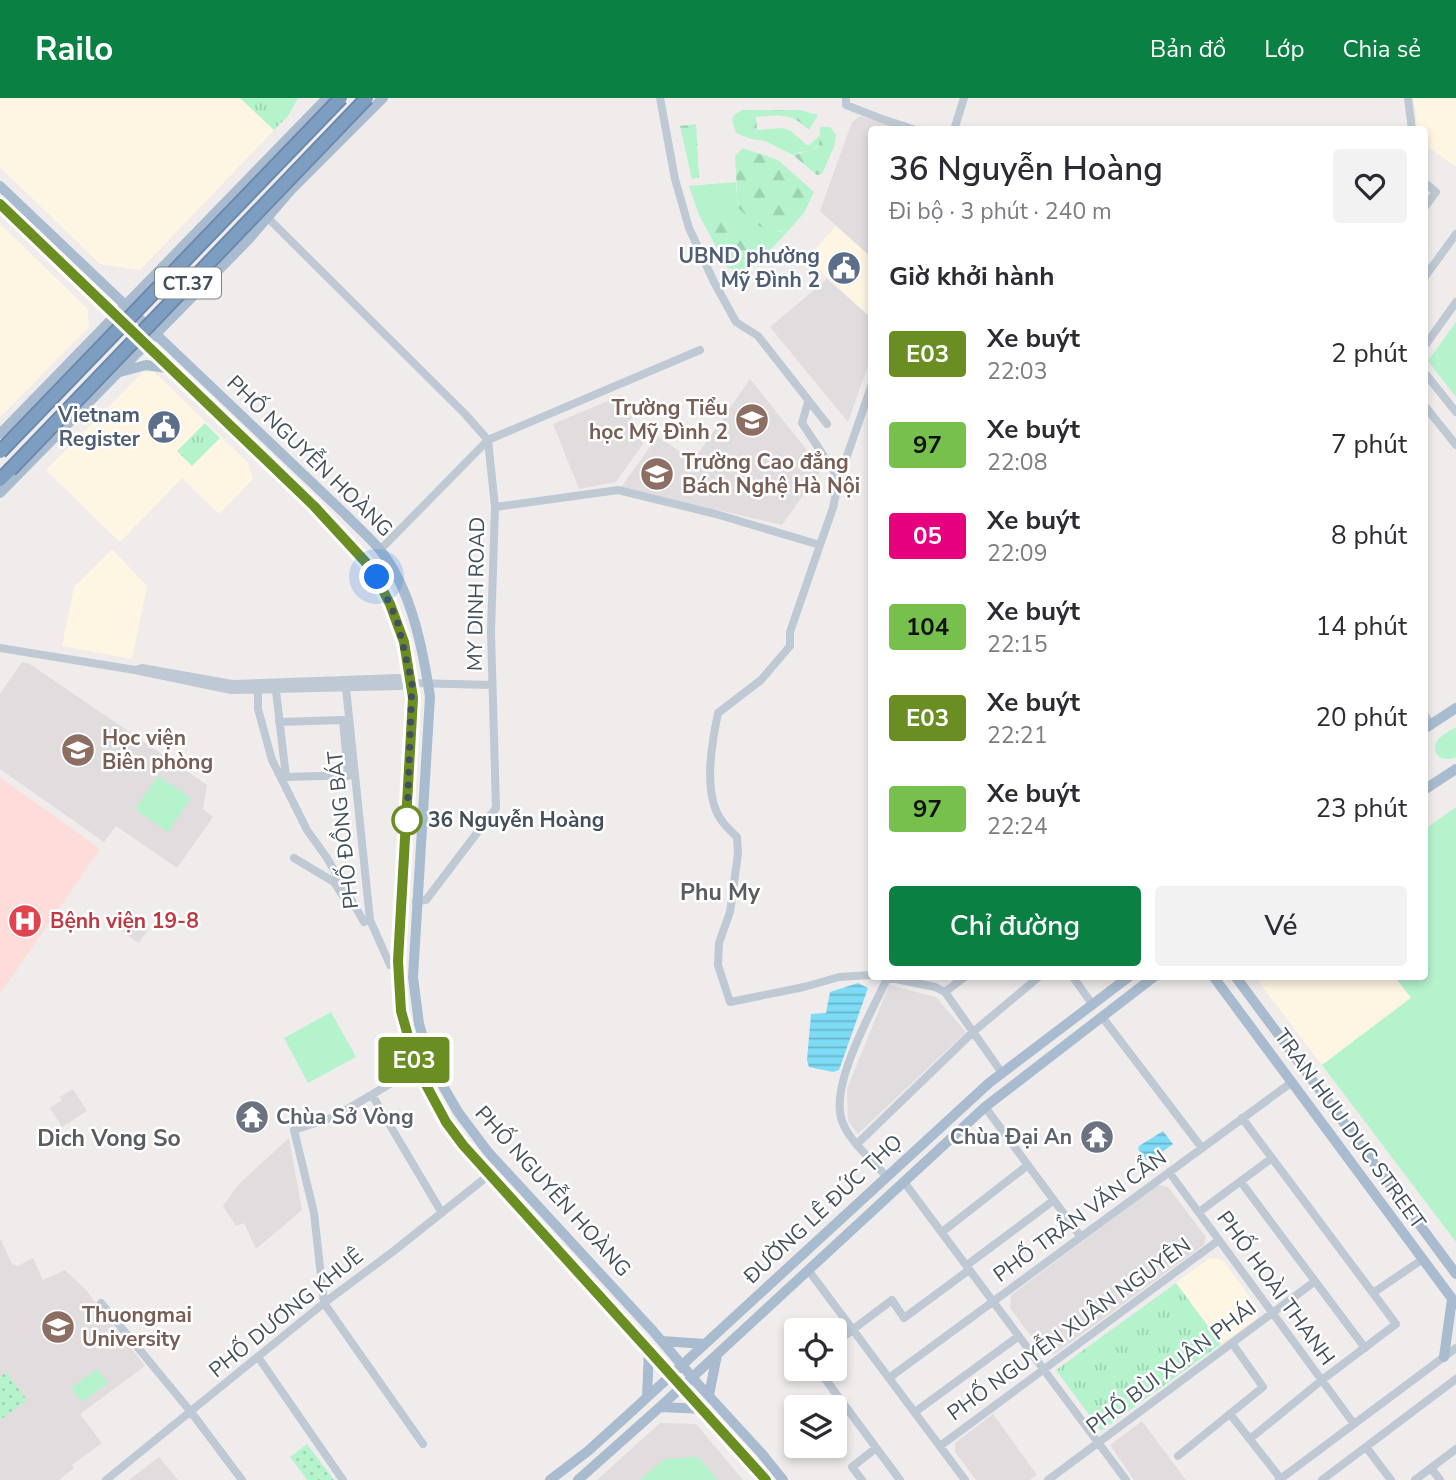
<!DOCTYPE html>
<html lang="vi">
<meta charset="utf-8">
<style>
:root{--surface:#fff;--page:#f2f2f3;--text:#2b2b33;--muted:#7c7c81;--accent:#0b8043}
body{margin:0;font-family:"Nunito Sans",sans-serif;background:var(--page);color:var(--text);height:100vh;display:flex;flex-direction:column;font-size:26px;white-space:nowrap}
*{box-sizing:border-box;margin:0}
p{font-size:23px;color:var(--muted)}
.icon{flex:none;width:38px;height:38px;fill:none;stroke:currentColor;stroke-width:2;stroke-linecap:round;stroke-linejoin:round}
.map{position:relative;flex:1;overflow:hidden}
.drawer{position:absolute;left:868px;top:28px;width:560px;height:854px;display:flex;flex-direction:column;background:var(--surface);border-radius:7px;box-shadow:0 4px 10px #0003}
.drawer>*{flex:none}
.badge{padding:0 14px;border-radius:5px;font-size:24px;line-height:46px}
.tools{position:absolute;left:784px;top:1220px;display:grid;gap:14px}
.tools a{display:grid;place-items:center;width:63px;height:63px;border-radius:7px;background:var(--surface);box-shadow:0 4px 10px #0003;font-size:35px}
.you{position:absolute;width:35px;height:35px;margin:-18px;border:5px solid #fff;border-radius:50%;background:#1a73e8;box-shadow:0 0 0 10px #1a73e833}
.map>.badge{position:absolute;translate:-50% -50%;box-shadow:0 0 0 4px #fff}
h2{padding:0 21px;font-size:26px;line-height:63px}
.round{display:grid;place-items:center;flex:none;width:74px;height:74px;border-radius:7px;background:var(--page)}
.overview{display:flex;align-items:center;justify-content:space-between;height:119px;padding:0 21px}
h1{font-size:33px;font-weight:600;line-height:52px}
.cta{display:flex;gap:14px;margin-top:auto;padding:14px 21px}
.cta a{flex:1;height:80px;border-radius:7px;background:var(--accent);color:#fff;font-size:28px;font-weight:600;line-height:80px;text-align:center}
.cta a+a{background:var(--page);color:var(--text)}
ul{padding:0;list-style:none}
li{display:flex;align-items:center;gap:21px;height:91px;padding:0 21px}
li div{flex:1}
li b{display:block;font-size:26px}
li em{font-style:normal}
li .badge{min-width:77px;font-weight:700;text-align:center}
header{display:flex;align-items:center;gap:42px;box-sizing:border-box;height:98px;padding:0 35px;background:var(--accent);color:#fff}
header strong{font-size:33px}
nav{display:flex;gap:38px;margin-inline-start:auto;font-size:24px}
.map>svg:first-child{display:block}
.commercial{fill:#fef6e2}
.education{fill:#e1ddde}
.medical{fill:#fddcd9}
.grass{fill:#b5f3cd}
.forest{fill:url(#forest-firs)}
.park{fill:url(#park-tufts)}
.garden{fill:url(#garden-dots)}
.water{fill:url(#water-rules)}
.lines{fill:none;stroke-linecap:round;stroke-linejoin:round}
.highway-casing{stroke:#6a89ad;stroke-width:16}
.minor{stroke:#bec9d4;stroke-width:8}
.major{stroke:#a9bccf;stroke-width:10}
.highway{stroke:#7e9ec1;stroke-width:12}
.highway-bridge-casing{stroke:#6a89ad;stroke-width:16;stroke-linecap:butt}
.highway-bridge{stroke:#7e9ec1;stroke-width:12}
.line-casing{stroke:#fff;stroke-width:16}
.line{stroke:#6b8e23;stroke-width:10}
.walk{stroke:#43505c;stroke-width:7;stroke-dasharray:0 12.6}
.stop-dot{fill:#fff;stroke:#6b8e23;stroke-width:3.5}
.labels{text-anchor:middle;stroke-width:5;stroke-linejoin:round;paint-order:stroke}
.shield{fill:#fff;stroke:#7b848d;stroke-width:2}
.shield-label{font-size:19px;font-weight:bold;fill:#43505c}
.service-label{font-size:21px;font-weight:bold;fill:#4e5e75;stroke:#fff;text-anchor:end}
.education-label{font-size:21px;font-weight:bold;fill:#785e54;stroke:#fff;text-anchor:start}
.street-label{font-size:21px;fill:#43505c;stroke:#fff}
.stop-label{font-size:21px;font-weight:bold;fill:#43505c;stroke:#fff;text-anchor:start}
.health-label{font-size:21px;font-weight:bold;fill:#be3a42;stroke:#fff;text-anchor:start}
.worship-label{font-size:21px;font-weight:bold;fill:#5b616d;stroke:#fff;text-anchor:start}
.neighbourhood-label{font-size:23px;font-weight:bold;fill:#595d62;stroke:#fff}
</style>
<header>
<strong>Railo</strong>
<nav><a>Bản đồ</a><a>Lớp</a><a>Chia sẻ</a></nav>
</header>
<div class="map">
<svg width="1456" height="1382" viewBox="0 0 1456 1382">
<defs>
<pattern id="forest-firs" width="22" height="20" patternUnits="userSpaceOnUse" patternTransform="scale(1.75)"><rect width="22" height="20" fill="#b5f3cd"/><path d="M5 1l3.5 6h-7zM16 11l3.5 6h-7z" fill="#9dd2b2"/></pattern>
<pattern id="park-tufts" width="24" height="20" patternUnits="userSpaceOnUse" patternTransform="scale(1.75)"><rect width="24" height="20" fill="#b5f3cd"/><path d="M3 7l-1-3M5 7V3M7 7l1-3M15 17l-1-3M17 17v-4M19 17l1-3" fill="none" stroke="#9dd2b2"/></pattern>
<pattern id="garden-dots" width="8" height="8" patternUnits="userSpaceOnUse" patternTransform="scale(1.75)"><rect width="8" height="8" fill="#b5f3cd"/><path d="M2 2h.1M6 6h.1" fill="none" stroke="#9dd2b2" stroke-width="1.8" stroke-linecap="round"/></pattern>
<pattern id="water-rules" width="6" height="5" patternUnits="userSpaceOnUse" patternTransform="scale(1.75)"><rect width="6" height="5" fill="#7ddbf5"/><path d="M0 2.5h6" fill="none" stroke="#68b4ca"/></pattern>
</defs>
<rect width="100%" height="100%" fill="#f0ecec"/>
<path class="commercial" d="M0 0H240L274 32 140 172 100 166 0 69Z
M1413 0H1456V69L1425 47 1424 32 1417 31 1416 14Z
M0 126 87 210 89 229 0 319Z
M836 128 871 159V220L807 160Z
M143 274H154L248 365 253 381 219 416 182 380 120 444 46 372Z
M112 451 147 488 132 561 62 548 74 489Z
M1259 878 1395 879 1411 899 1322 967 1258 883Z
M1210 1160 1223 1162 1257 1210V1220L1221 1246 1176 1185Z"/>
<path class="education" d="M860 18 903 31 872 32 871 159 820 113 852 24Z
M827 181 871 220V259L848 324 770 229Z
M750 281 822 371 782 427 621 389 658 338 693 363Z
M622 297 643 346 616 384 579 391 553 326Z
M22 564 30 566 207 687 203 711 213 719 177 770 116 728 104 744 0 671V596Z
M123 811 149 830 139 845 112 827Z
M889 887 936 899 966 934 858 1036 848 1023 847 991Z
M73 991 87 1013 62 1029 50 1010 62 1002 60 999Z
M289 1040 302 1112 256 1151 244 1125 236 1128 223 1108 238 1087Z
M1158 1087 1168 1089 1206 1139 1204 1147 1055 1256 1042 1253 1010 1210 1011 1197Z
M0 1140 12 1166 18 1168 33 1160 43 1182 65 1172 86 1192 145 1268 80 1316 102 1345 72 1367 74 1370 59 1382H0Z
M993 1316 1037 1377 1030 1382H976L955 1354V1345Z
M1142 1323 1186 1382H1134L1110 1347Z
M660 1325 696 1326 743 1382H597Z
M159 1359 178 1382H129Z"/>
<path class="medical" d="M0 679 100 751 0 896Z"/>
<path class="grass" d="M783 30 791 33 808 48 819 38V47L812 53 799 54 793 57 765 43 751 41 757 32Z
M736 84 738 110 778 134 789 132 772 150 749 134 736 122H712L699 117 689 88Z
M1456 224V299L1428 263Z
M1456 629V659C1445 665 1429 657 1437 643 1441 637 1450 633 1456 629Z
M158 678 191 700 168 734 135 711Z
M1456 709V1144L1322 967 1411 900 1395 879 1424 878 1425 731Z
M331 914 356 959 308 985 284 940Z
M97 1271 108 1285 82 1304 71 1290Z
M698 1359 718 1382H640L665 1361Z"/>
<path class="forest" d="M742 12H800L818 17 809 32C790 14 781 17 756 19L757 32 751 41 736 35 732 22 734 17Z
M696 26 699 79 692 81 680 28Z
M820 29H830L836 37 834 49 822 76 817 77 793 57 816 51 819 47Z
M743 50 778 62 814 94 804 115 789 132C763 136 756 126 738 110L735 58Z
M699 117 712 122 736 121 749 134 772 150C758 164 747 180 727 169Z"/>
<path class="park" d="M240 0H298L288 18 274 32Z
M205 325 220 340 192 368 177 353Z
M1176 1185 1221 1246 1101 1333 1056 1272Z"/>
<path class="garden" d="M6 1274 27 1302 0 1322V1279Z
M307 1346 334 1382H307L290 1359Z"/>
<path class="water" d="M858 885 868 890 839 972 833 974 809 969 807 962 811 916 826 915 830 894Z
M1163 1033 1173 1046 1151 1062H1146L1138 1051 1139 1048Z"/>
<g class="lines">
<g class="highway-casing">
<path id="highway" d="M0 382 10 372"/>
</g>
<path class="minor" d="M660 0 675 81 689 130 714 184 736 224 758 238 827 326
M846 0V7L882 21 916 32
M1408 0 1412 32
M954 32 964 0
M1424 84 1436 94 1424 110
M267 119 465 316 488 342 495 409 491 534 496 710 426 802 416 803
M1424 180 1456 136
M1424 249 1456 204
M1424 274 1456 314
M808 304 802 325 839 381
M1424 307 1456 347
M495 409 618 392 716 416 820 447 833 410 839 381 872 286
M820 447 790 534V548L761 582 718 615C712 644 702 696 722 723 726 729 732 734 737 739L738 756 730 814 719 845 718 867 730 904 804 889 839 879 872 877
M380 452 488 342 700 252
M0 550 135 572 231 592 400 588 412 585 492 587
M135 572 142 570 232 586 399 580 412 585
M346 590 370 822 390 867
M258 593V611L272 662 307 732 327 760 364 824
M276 593 286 679 355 677
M1424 616 1431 627
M279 624 343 622 348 678
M294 760 334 784 343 798
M881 878 935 889 945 894 1002 975
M1072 878 1093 907
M945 894 966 878
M1103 920 1202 1050
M417 970 334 1019 294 1032 314 1115 324 1205 423 1346
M372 997 442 1115
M985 1009 1081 1139
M1242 1020 1396 1226 1322 1282 1251 1340
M858 1045 973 934 1040 878
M1169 1074 1354 1326
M886 1078C872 1062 849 1043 842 1023 829 987 872 913 888 879
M904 1084 1126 1382
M1241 1084 1365 1250
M1199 1114 1272 1060
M942 1134 1028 1067
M967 1167 1054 1102
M809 1173 965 1382
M1373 1195 1423 1161
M101 1205 191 1314 242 1382
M835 1245 892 1202 904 1220 969 1172
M258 1259 343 1382
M817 1270 900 1382
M889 1280 1292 984
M915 1314 1019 1238
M1230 1316 1281 1381
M940 1348 1219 1142
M1366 1349 1391 1382
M1178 1358 1263 1289 1232 1245
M1431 1370 1440 1382
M106 1382 324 1205 395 1152 489 1077
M862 1382 852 1369 876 1350
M1048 1382 1314 1184
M1279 1382 1456 1250
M1322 1382 1456 1281
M1415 1382 1456 1351"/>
<path class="major" d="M0 88 346 417C357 429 370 439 380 452 411 490 423 551 430 599L413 879 419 926 432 969 458 1014 488 1054 653 1233 698 1286 762 1356 783 1382
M0 106 314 408 359 454 383 490 404 544 413 600 398 863 401 913 417 970 446 1024 463 1047 766 1382
M120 274 146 267 167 270
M0 336 327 0
M0 395 249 141 291 92 383 0
M1424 631 1456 610
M1424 692 1456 671
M1213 878 1456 1206
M1235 878 1456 1176
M662 1243 705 1246
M1444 1259 1452 1201
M709 1297 717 1257
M647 1299 649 1252
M660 1309 703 1311
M550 1382 588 1353 630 1315 989 985 1130 878
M578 1382 660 1309 985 1009 1155 878"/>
<use href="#highway" class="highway"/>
<g class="highway-bridge-casing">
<path id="highway-bridge" d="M0 354 341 0
M10 372 367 0"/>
</g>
<use href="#highway-bridge" class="highway-bridge"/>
</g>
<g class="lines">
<g class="line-casing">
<path id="line" d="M0 106 314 408 372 471 390 506 404 544 413 600 398 863 401 913 417 970 446 1024 463 1047 766 1382"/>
</g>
<use href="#line" class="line"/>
<path class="walk" d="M377 479 397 522 412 585 407 724V722"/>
</g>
<defs>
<g id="civic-disc" transform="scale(1.75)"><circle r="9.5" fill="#5c6f8a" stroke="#fff"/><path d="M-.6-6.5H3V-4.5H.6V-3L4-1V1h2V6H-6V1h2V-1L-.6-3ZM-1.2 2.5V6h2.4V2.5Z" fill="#fff"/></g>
<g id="school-disc" transform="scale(1.75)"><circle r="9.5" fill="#8d6e63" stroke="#fff"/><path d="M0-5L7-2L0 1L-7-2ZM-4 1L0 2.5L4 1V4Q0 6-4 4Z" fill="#fff"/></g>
<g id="university-disc" transform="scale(1.75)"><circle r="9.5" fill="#8d6e63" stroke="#fff"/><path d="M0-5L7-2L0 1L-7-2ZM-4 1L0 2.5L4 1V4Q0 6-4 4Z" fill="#fff"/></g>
<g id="hospital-disc" transform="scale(1.75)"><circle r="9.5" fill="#e0444e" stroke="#fff"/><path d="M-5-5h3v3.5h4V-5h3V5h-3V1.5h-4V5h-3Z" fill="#fff"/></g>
<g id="temple-disc" transform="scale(1.75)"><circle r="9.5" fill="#6b7280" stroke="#fff"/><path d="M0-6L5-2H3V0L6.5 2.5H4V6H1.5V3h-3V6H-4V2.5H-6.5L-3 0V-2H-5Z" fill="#fff"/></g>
</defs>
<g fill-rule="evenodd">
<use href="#civic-disc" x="844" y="170"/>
<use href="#school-disc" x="752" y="322"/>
<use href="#civic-disc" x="164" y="329"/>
<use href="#university-disc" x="657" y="376"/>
<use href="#university-disc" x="78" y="652"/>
<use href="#hospital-disc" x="25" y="823"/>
<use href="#temple-disc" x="252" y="1019"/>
<use href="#temple-disc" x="1097" y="1039"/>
<use href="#university-disc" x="58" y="1229"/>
</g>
<circle class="stop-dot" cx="407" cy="722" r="14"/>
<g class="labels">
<rect class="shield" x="155" y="169.5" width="66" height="31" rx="5"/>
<g class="shield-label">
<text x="188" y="192">CT.37</text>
</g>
<g class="service-label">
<text x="820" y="165">UBND phường<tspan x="820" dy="24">Mỹ Đình 2</tspan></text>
<text x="140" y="324">Vietnam<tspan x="140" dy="24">Register</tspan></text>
</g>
<g class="education-label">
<text x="728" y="317" text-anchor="end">Trường Tiểu<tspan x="728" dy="24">học Mỹ Đình 2</tspan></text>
<text x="682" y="371">Trường Cao đẳng<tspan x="682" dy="24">Bách Nghệ Hà Nội</tspan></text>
<text x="102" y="647">Học viện<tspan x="102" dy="24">Biên phòng</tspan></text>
<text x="82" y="1224">Thuongmai<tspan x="82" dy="24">University</tspan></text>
</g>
<g class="street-label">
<text transform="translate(310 358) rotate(44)" y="7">PHỐ NGUYỄN HOÀNG</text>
<text transform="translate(476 496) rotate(-89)" y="7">MY DINH ROAD</text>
<text transform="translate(343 732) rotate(-96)" y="7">PHỐ ĐỒNG BÁT</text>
<text transform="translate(1350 1031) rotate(54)" y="7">TRAN HUU DUC STREET</text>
<text transform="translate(553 1093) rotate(48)" y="7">PHỐ NGUYỄN HOÀNG</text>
<text transform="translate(823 1111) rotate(-43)" y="7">ĐƯỜNG LÊ ĐỨC THỌ</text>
<text transform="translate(1080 1118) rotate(-36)" y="7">PHỐ TRẦN VĂN CẨN</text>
<text transform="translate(1276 1190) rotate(54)" y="7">PHỐ HOÀI THANH</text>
<text transform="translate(286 1215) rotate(-39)" y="7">PHỐ DƯƠNG KHUÊ</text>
<text transform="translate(1069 1231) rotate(-36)" y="7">PHỐ NGUYỄN XUÂN NGUYÊN</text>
<text transform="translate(1171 1269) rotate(-37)" y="7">PHỐ BÙI XUÂN PHÁI</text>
</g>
<g class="stop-label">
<text x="428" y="729">36 Nguyễn Hoàng</text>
</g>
<g class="health-label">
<text x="50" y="830">Bệnh viện 19-8</text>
</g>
<g class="worship-label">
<text x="276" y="1026">Chùa Sở Vòng</text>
<text x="1072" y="1046" text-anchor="end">Chùa Đại An</text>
</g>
<g class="neighbourhood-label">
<text x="720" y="802">Phu My</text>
<text x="109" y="1048">Dich Vong So</text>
</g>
</g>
</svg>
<div class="tools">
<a><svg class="icon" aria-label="locate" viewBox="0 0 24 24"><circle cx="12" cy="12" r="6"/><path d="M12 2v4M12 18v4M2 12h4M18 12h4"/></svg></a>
<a><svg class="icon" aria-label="layers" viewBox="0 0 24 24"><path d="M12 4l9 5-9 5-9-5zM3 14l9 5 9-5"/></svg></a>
</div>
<div class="you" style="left:377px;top:479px"></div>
<b class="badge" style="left:414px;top:962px;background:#6b8e23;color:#fff">E03</b>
<section class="drawer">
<div class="overview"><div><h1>36 Nguyễn Hoàng</h1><p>Đi bộ · 3 phút · 240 m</p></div><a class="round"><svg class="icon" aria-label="heart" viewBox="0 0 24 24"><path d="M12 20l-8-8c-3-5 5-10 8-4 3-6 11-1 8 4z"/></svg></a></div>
<h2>Giờ khởi hành</h2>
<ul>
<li><span class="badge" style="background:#6b8e23;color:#fff">E03</span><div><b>Xe buýt</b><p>22:03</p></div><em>2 phút</em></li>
<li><span class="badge" style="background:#76c04d;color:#111">97</span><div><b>Xe buýt</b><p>22:08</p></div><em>7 phút</em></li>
<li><span class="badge" style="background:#e6007e;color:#fff">05</span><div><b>Xe buýt</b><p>22:09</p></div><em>8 phút</em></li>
<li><span class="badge" style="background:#76c04d;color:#111">104</span><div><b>Xe buýt</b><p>22:15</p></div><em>14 phút</em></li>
<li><span class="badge" style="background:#6b8e23;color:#fff">E03</span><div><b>Xe buýt</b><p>22:21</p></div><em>20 phút</em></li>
<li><span class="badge" style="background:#76c04d;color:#111">97</span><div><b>Xe buýt</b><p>22:24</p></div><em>23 phút</em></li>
</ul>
<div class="cta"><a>Chỉ đường</a><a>Vé</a></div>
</section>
</div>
